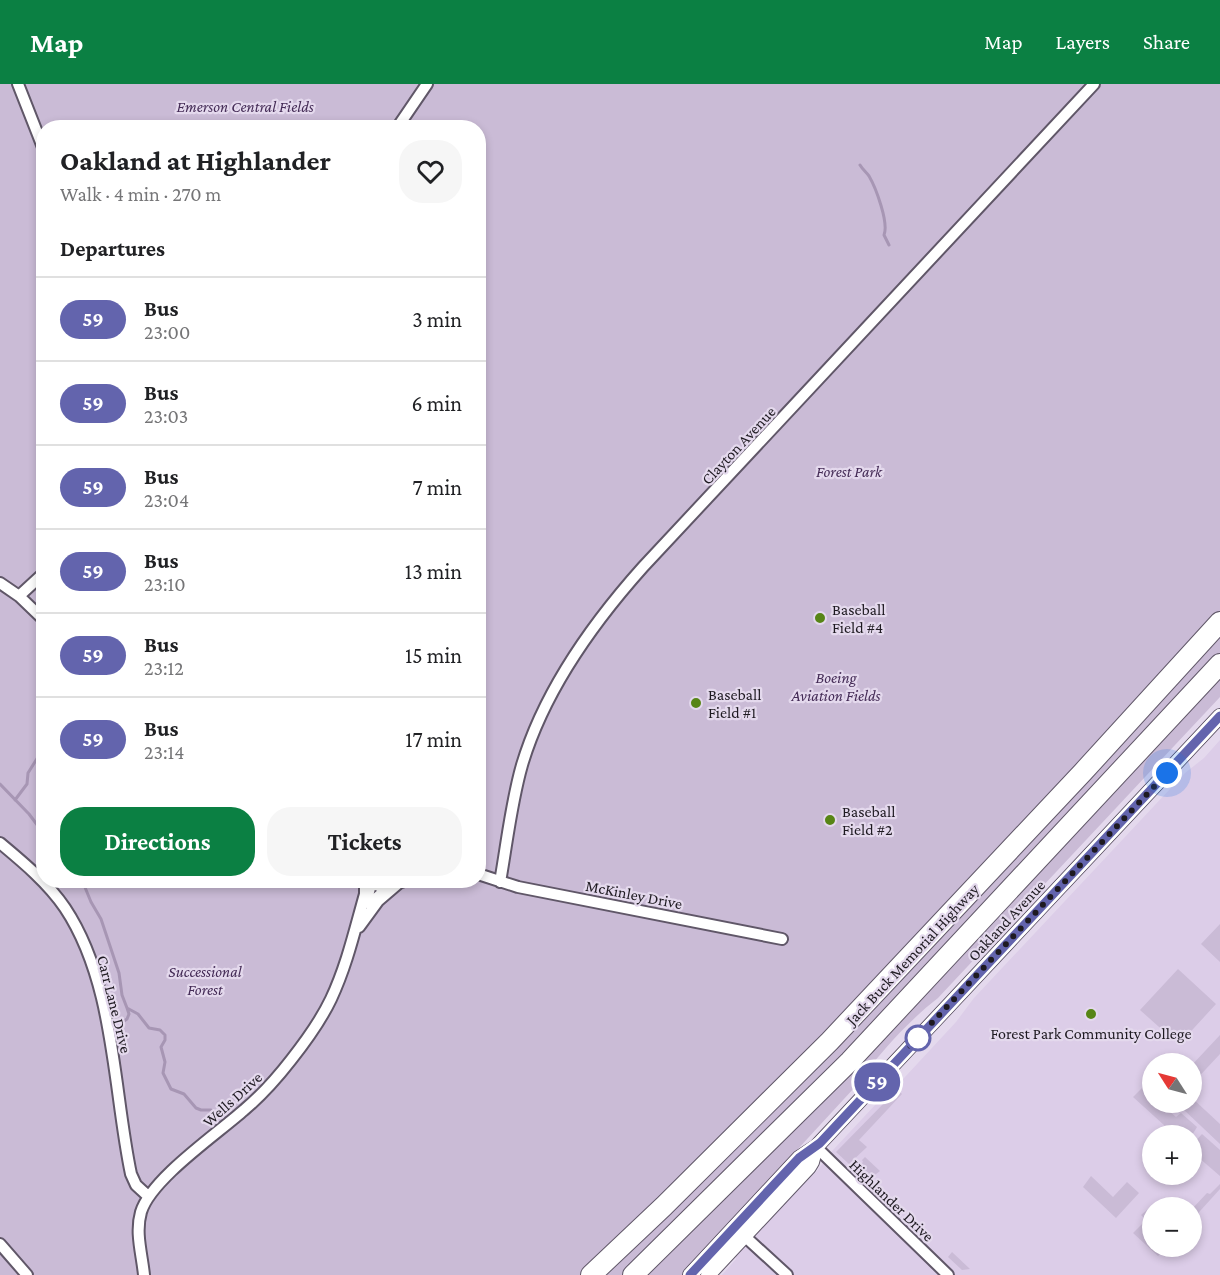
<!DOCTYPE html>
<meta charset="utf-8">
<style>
:root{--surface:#fff;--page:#f6f6f6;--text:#202124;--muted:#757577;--line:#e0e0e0;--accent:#0b8043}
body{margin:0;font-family:"Crimson Pro",serif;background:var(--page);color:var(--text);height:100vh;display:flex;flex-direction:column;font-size:22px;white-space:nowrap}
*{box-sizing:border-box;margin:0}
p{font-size:20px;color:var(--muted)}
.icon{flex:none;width:33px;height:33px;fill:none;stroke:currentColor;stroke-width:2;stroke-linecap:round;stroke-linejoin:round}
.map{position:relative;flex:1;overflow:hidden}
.side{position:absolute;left:36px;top:36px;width:450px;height:768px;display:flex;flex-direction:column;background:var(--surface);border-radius:24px;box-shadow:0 3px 9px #0003}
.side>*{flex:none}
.badge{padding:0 12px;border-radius:20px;font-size:21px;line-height:39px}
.needle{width:39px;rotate:306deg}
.controls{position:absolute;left:1142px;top:969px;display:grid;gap:12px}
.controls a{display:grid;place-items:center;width:60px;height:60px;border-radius:50%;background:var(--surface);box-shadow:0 3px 9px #0003;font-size:30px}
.you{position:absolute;width:30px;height:30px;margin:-15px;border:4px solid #fff;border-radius:50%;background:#1a73e8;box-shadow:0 0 0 9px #1a73e833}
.map>.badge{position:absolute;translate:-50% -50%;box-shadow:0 0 0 3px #fff}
h2{padding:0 24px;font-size:22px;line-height:54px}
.round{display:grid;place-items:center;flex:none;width:63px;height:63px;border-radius:24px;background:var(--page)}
.headline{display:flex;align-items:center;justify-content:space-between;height:102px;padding:0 24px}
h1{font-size:28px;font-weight:700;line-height:45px}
.button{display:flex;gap:12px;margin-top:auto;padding:12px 24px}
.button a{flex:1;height:69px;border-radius:24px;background:var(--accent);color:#fff;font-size:24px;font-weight:700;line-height:69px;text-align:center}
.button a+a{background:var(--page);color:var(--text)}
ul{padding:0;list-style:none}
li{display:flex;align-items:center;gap:18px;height:84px;padding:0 24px;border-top:2px solid var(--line)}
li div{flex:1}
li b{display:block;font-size:22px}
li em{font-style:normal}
li .badge{min-width:66px;font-weight:700;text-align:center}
header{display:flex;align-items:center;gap:36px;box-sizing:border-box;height:84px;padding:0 30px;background:var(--accent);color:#fff}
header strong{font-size:28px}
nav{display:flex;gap:33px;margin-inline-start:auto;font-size:21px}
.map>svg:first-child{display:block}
.built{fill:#dccde8;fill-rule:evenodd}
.green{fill:#cabbd6;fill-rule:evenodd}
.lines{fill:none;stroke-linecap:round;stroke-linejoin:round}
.stream{stroke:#a796b4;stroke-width:3}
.pedestrian-casing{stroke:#605768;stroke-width:11}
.minor-casing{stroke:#605768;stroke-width:14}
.tertiary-casing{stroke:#605768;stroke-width:16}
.motorway-casing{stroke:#605768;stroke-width:22}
.pedestrian{stroke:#fff;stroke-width:8}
.minor{stroke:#fff;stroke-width:10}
.tertiary{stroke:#fff;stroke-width:14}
.motorway{stroke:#fff;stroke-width:20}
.line-casing{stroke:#fff;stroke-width:14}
.line{stroke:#6364ad;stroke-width:9}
.walk{stroke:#1e1a21;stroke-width:6;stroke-dasharray:0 10.8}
.poi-dot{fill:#578516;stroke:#e4d9ed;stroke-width:2}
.stop-dot{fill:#fff;stroke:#6364ad;stroke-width:3}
.labels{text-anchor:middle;stroke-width:4.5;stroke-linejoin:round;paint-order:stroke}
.park-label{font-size:16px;font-style:italic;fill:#442b56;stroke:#e4d9ed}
.street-label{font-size:16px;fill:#1e1a21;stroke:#e4d9ed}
.poi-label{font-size:16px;fill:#1e1a21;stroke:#e4d9ed;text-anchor:start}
</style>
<header>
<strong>Map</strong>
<nav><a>Map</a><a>Layers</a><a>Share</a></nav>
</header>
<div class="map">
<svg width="1220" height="1191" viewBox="0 0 1220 1191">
<rect width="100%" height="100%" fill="#e4d9ed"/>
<path class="built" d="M1220 656V1191H722L736 1175V1169L759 1143 817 1087 833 1066 876 1020 892 1007 956 938 974 914 1185 689 1204 674ZM1152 980H1191V1018H1152ZM1152 1052H1191V1090H1152ZM1152 1124H1191V1162H1152Z"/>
<path class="green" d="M0 0H1220V613L938 914C907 938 878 971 855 1003L682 1191H0ZM44 44H478V796H44Z
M1220 840V878L1201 860Z
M1178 885 1216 920 1183 956 1177 959 1140 926Z
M1220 951V970L1192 1000 1191 982Z
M1143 1003 1152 1011V1018L1160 1019 1176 1033 1181 1029 1197 1043 1191 1053 1175 1051 1133 1013Z
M899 1007 902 1010 859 1056 867 1063 849 1080 836 1068 886 1017Z
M1191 1013 1220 1040V1060L1183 1025 1187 1019 1191 1018Z
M1202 1050 1220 1066V1092L1191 1067V1062Z
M865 1073 880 1087 867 1097 855 1086 863 1078 862 1076Z
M1091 1092 1113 1113 1127 1098 1139 1109 1116 1134 1083 1103Z
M1220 1100V1105L1191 1137V1126L1207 1109 1210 1110Z
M1148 1125 1152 1129V1162L1167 1163 1158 1172 1133 1149 1146 1136 1141 1131Z
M952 1168 970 1185 962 1186 948 1173Z"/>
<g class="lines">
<path class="stream" d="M860 81C863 86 866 88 869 92 876 104 889 139 884 151L889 161
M0 700 29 730 44 750
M15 716 27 700 28 689 38 673V664L42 655
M82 796 91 818 101 835 119 889 122 911 127 924 138 930 149 944 160 946 165 951V956L161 963 165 978 163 989 171 1005 184 1010 196 1024 201 1026H211L220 1032
M84 800 97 796
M121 939 127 935 129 930 127 924"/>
<g class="pedestrian-casing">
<path id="pedestrian" d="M372 801 385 805 368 820 367 818Z"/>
</g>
<g class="minor-casing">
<path id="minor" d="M18 0 44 66
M397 44 427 0
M0 499 19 512 44 536
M19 512 44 489
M0 759C24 779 48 799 65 824 115 899 113 1005 131 1090L136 1101 148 1112
M478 790 518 803 782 855
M378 796 395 800 407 796
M500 798C507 759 511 719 522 681 544 607 592 540 643 483L1094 0
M359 843 378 817 399 799
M816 1063 948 1191
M739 1147 787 1191
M0 1160 27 1191
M144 1191C142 1170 135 1149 141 1128 151 1095 217 1050 244 1026 262 1011 277 994 291 976 306 957 321 936 331 915 347 881 355 845 365 810V796"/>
</g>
<g class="tertiary-casing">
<path id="tertiary" d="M690 1191 799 1074 816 1063 1220 632
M708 1191 809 1083 812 1078 816 1063"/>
</g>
<g class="motorway-casing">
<path id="motorway" d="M591 1191 664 1122 830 957 1083 688 1220 538
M633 1191 850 977 1220 580"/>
</g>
<use href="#pedestrian" class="pedestrian"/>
<use href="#minor" class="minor"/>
<use href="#tertiary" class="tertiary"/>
<use href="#motorway" class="motorway"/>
</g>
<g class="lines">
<g class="line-casing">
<path id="line" d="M690 1191 799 1074 820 1059 1220 632"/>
</g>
<use href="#line" class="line"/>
<path class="walk" d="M918 954 910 962 1167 689"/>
</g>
<g class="poi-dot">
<circle cx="820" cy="534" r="6"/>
<circle cx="696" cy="619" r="6"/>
<circle cx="830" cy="736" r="6"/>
<circle cx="1091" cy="930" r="6"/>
</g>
<circle class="stop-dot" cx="918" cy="954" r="12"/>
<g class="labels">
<g class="park-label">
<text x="245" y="28">Emerson Central Fields</text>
<text x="849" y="393">Forest Park</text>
<text x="836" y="599">Boeing<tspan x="836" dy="18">Aviation Fields</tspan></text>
<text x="205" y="893">Successional<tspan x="205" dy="18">Forest</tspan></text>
</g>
<g class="street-label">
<text transform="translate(738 361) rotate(-47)" y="6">Clayton Avenue</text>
<text transform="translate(634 810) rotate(11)" y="6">McKinley Drive</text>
<text transform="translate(1006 836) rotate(-47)" y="6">Oakland Avenue</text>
<text transform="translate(912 870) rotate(-47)" y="6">Jack Buck Memorial Highway</text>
<text transform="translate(115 920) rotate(76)" y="6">Carr Lane Drive</text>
<text transform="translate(232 1015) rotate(-42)" y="6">Wells Drive</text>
<text transform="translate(892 1116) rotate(44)" y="6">Highlander Drive</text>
</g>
<g class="poi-label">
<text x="832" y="531">Baseball<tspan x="832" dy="18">Field #4</tspan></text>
<text x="708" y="616">Baseball<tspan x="708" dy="18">Field #1</tspan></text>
<text x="842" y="733">Baseball<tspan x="842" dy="18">Field #2</tspan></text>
<text x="1091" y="955" text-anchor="middle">Forest Park Community College</text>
</g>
</g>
</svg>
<div class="controls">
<a><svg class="needle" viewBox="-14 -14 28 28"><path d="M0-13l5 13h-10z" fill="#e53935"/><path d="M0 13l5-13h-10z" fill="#757577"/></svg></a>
<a>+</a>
<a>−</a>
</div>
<div class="you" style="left:1167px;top:689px"></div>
<b class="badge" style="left:877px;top:998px;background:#6364ad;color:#fff">59</b>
<section class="side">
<div class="headline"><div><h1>Oakland at Highlander</h1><p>Walk · 4 min · 270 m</p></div><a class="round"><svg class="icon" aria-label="heart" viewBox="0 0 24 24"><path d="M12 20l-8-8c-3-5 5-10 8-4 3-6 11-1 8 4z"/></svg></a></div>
<h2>Departures</h2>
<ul>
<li><span class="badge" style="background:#6364ad;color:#fff">59</span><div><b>Bus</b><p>23:00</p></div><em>3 min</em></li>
<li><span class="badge" style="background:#6364ad;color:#fff">59</span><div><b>Bus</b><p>23:03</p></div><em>6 min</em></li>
<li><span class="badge" style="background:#6364ad;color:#fff">59</span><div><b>Bus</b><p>23:04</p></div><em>7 min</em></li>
<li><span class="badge" style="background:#6364ad;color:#fff">59</span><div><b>Bus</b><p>23:10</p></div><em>13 min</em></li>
<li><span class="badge" style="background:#6364ad;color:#fff">59</span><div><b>Bus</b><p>23:12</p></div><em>15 min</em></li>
<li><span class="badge" style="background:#6364ad;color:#fff">59</span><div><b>Bus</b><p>23:14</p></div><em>17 min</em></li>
</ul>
<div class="button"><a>Directions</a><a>Tickets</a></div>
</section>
</div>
